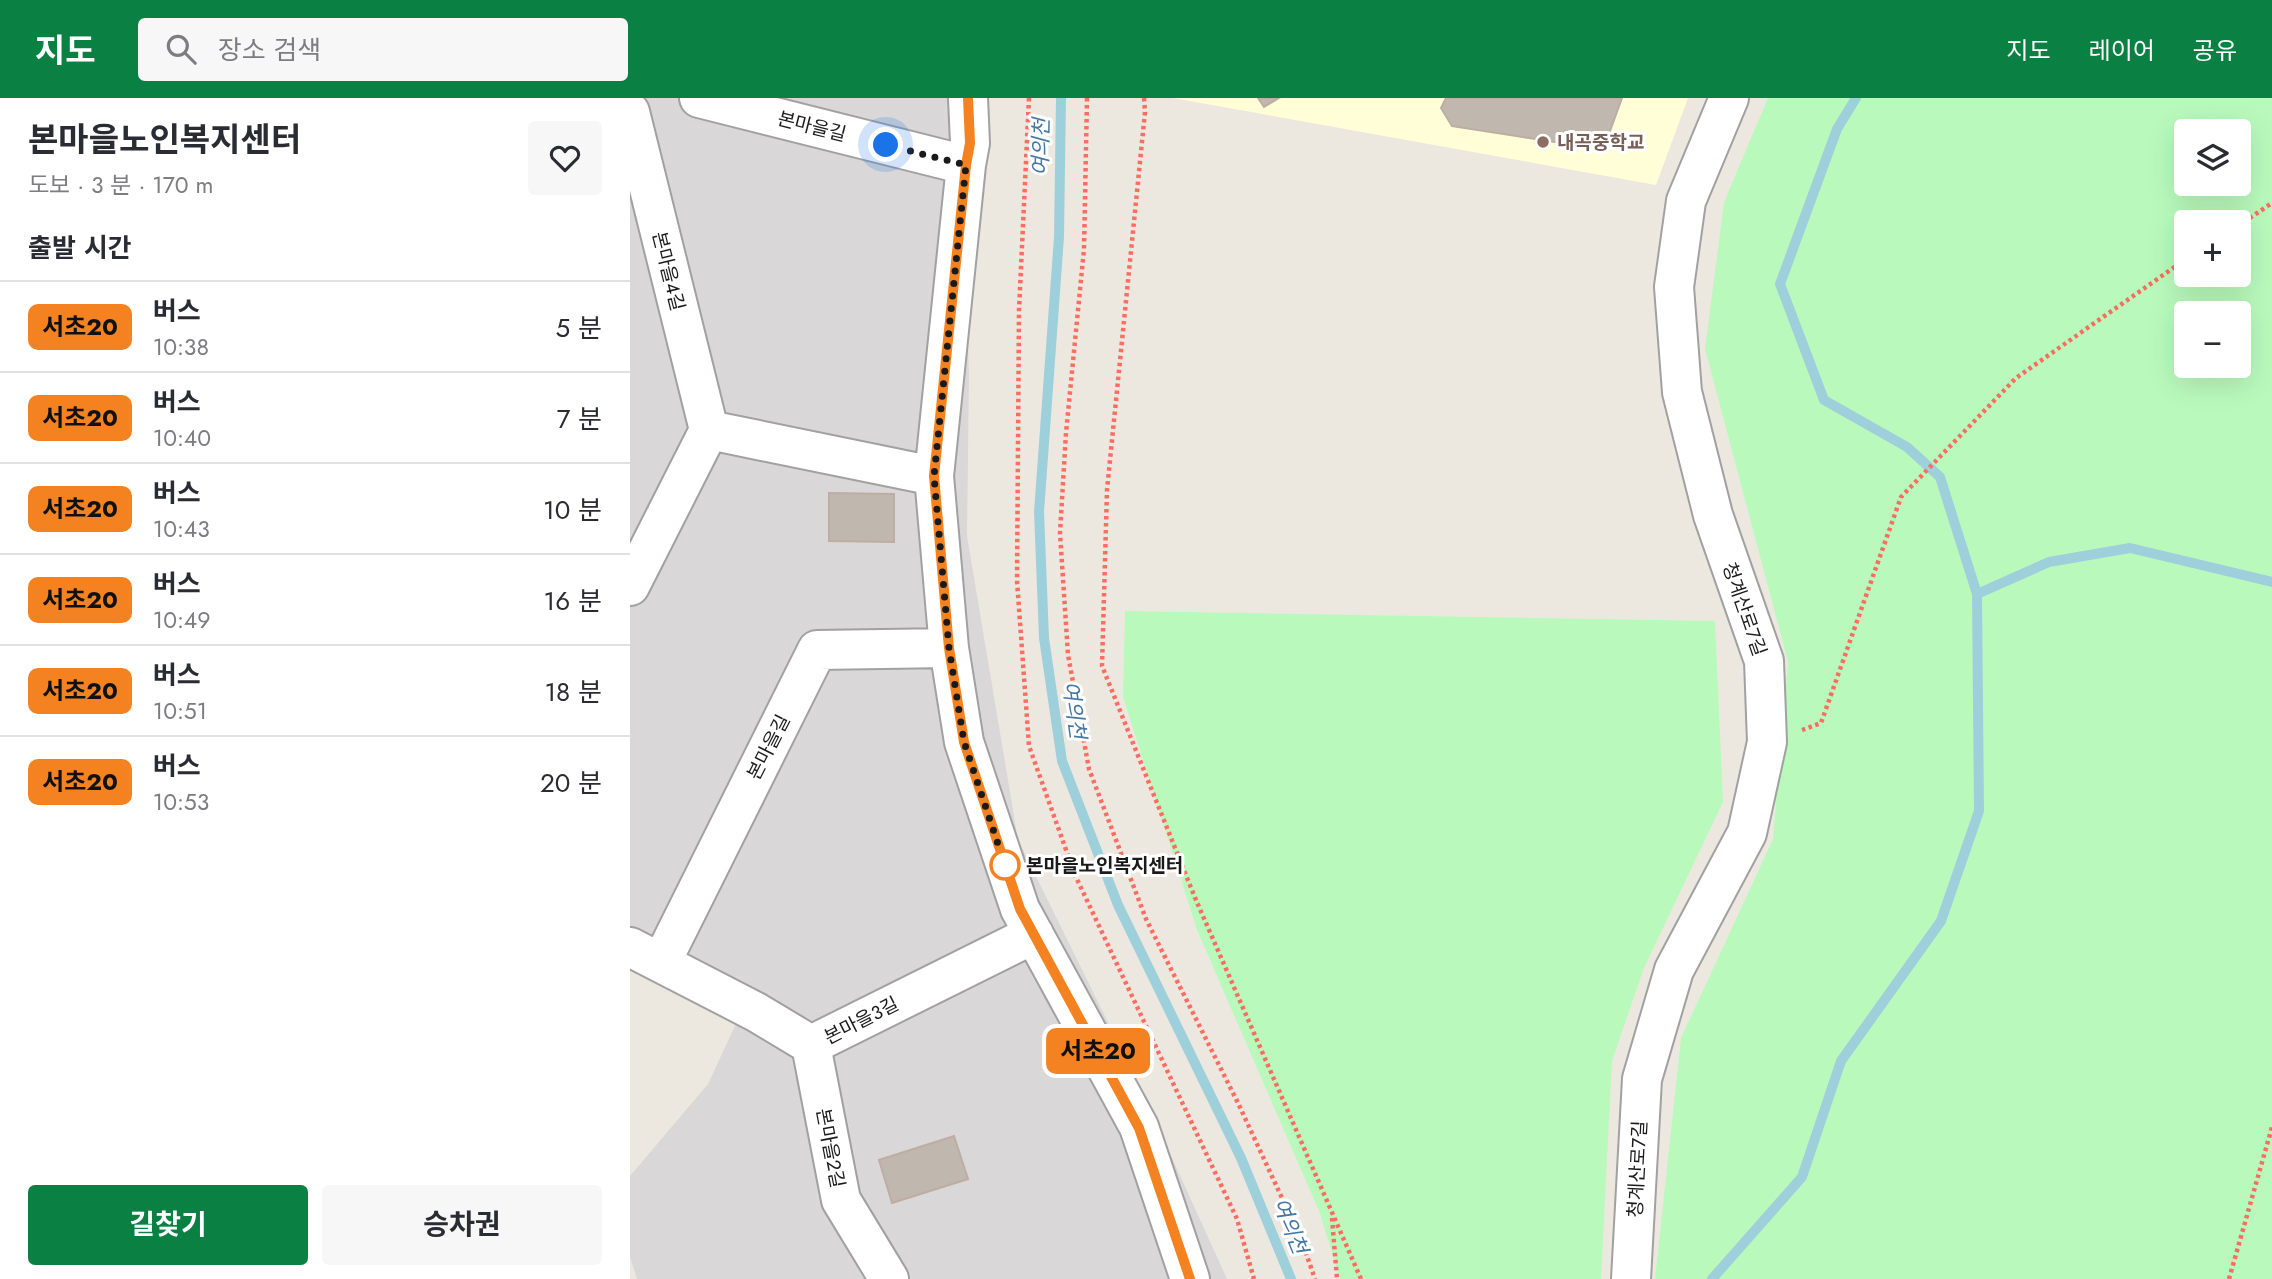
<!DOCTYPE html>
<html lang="ko">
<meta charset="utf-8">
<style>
:root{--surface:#fff;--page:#f7f7f7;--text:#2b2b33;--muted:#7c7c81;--line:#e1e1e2;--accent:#0b8043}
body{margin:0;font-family:Jost,"Noto Sans KR",sans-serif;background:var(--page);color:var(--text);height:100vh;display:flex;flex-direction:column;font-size:26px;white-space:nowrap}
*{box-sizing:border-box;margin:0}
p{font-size:23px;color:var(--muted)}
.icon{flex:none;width:38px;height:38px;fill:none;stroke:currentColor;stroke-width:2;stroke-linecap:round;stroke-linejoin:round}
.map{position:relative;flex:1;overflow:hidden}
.drawer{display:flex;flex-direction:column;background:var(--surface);width:630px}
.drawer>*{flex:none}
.badge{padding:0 14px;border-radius:10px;font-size:24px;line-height:46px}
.controls{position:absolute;left:1544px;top:21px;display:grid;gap:14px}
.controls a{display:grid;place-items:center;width:77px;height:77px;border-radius:7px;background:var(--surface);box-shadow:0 7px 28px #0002;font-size:35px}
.you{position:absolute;width:35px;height:35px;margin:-18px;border:5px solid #fff;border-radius:50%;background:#1a73e8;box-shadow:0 0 0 10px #1a73e833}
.map>.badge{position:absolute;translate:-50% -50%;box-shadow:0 0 0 4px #fff}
h2{padding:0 28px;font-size:26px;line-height:63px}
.round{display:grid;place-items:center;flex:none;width:74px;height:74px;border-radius:7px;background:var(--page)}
.head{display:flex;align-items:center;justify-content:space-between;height:119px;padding:0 28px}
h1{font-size:33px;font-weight:700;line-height:52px}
.button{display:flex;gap:14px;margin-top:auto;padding:14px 28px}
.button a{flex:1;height:80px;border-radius:7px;background:var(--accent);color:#fff;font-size:28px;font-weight:700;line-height:80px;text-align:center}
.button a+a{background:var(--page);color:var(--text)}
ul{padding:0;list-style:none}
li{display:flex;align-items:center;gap:21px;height:91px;padding:0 28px;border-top:2px solid var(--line)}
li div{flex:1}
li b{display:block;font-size:26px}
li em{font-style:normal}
li .badge{min-width:77px;font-weight:700;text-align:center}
header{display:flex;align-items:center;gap:42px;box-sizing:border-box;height:98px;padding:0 35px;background:var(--accent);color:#fff}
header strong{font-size:33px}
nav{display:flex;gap:38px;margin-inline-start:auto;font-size:24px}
.search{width:490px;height:63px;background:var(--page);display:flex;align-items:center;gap:18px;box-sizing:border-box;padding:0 24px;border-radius:7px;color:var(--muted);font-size:26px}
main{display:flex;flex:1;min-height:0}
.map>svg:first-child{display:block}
.residential{fill:#d9d7d7}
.education{fill:#fffed6}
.park{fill:#b9fabc;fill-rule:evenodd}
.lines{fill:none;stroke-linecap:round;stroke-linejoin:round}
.stream{stroke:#9ed0dc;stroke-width:10}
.building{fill:#c0b7af;stroke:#beada2;stroke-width:2}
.minor-casing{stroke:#a1a1a1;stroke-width:42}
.path{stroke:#fc6c61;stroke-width:4.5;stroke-dasharray:3.5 3.5;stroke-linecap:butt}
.minor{stroke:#fff;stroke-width:38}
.line-casing{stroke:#fff;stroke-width:16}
.line{stroke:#f58220;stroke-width:10}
.walk{stroke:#1a1a1a;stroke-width:7;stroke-dasharray:0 12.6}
.education-dot{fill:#8d6e63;stroke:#fff;stroke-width:2.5}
.stop-dot{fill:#fff;stroke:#f58220;stroke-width:3.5}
.labels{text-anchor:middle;stroke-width:6;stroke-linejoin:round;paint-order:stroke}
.street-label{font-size:19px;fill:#1a1a1a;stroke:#fff}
.education-label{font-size:19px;font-weight:bold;fill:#785e54;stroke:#fff;text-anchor:start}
.stop-label{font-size:19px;font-weight:bold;fill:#1a1a1a;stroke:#fff;text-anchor:start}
.water-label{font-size:21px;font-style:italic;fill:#4477a2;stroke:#fff}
</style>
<header>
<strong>지도</strong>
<div class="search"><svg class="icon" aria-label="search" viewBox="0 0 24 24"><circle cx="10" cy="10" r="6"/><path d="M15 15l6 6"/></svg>장소 검색</div>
<nav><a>지도</a><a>레이어</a><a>공유</a></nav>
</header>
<main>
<section class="drawer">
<div class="head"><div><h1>본마을노인복지센터</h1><p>도보 · 3 분 · 170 m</p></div><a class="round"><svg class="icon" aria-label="heart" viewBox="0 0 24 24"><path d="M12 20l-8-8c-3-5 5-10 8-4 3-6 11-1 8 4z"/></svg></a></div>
<h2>출발 시간</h2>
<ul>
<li><span class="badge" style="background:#f58220;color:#111">서초20</span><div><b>버스</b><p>10:38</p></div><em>5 분</em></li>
<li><span class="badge" style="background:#f58220;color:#111">서초20</span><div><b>버스</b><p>10:40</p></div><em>7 분</em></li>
<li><span class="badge" style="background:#f58220;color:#111">서초20</span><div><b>버스</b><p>10:43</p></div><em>10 분</em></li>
<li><span class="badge" style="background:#f58220;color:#111">서초20</span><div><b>버스</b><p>10:49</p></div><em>16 분</em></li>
<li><span class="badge" style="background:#f58220;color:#111">서초20</span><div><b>버스</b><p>10:51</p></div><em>18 분</em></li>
<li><span class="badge" style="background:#f58220;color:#111">서초20</span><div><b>버스</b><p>10:53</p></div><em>20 분</em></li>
</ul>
<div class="button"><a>길찾기</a><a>승차권</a></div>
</section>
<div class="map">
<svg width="1642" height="1181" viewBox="0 0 1642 1181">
<rect width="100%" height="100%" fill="#ede8df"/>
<path class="residential" d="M0 0H330L339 277 337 438 388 742 508 985 597 1181H7L0 1159V1078L78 986 116 904 0 848Z"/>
<path class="education" d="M543 0H1058L1026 87Z"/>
<path class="park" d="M1138 0H1642V1181H1025L1051 940 1143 741 1158 564 1075 251 1094 104ZM1556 33H1608V86H1556ZM1556 124H1608V177H1556ZM1556 215H1608V268H1556Z
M495 513 1085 523 1093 704 1014 870 982 963 971 1181H710L689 1113 567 832 493 599Z"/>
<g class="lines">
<path class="stream" d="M431 0 429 139 409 414 414 540 432 663 488 807 611 1060 661 1181
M1347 496 1419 464 1500 450 1642 484
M1082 1181 1172 1079 1211 963 1311 823 1349 713 1347 496 1310 379 1277 349 1194 302 1150 186 1207 31 1226 0"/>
</g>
<path class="building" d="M628 0H649L634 9Z
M816 0H992L976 44 963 50 822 28 811 10Z
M199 395 264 396V444L199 443Z
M324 1038 338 1081 262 1105 249 1062Z"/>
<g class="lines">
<g class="minor-casing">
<path id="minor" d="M69 0 336 67
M338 0 340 45 336 67 304 378 319 550 334 644 390 811 509 1029 560 1181
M0 14 79 332
M0 488 79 332 304 378
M0 849 126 914 181 947 404 836
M31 865 187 552 319 550
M181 947 211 1102 259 1181
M1001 1181 1012 981 1044 872 1117 735 1137 644 1134 563 1083 417 1052 294 1044 189 1056 103 1099 0"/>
</g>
<path class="path" d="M399 0 389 212 387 483 399 648 445 777 607 1121 624 1181
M457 0 454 151 436 335 430 435 438 557 459 671 516 821 608 1005 671 1141 685 1181
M514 0 515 14 477 392 472 568 566 802 731 1181
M1608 128 1642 105
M1172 632 1191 625 1271 399 1386 280 1556 161
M702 1120 707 1181
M1599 1181 1642 1029"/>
<use href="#minor" class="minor"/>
</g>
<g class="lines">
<g class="line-casing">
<path id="line" d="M338 0 340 45 336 67 304 378 319 550 334 644 390 811 509 1030 560 1181"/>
</g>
<use href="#line" class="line"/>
<path class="walk" d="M256 47 336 67 304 378 319 550 334 644 375 767"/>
</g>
<circle class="education-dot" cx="913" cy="44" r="7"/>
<circle class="stop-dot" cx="375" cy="767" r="14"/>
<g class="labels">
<g class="street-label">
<text transform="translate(182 28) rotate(14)" y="7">본마을길</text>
<text transform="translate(39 173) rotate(76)" y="7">본마을4길</text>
<text transform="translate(1115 511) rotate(71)" y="7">청계산로7길</text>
<text transform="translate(138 649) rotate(-63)" y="7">본마을길</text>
<text transform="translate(231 922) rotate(-27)" y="7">본마을3길</text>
<text transform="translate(201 1050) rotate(79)" y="7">본마을2길</text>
<text transform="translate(1007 1071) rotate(-87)" y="7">청계산로7길</text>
</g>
<g class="education-label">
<text x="927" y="51">내곡중학교</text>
</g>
<g class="stop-label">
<text x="396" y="774">본마을노인복지센터</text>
</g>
<g class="water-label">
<text transform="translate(411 49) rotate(-89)" y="7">여의천</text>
<text transform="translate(444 612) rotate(82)" y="7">여의천</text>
<text transform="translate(660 1128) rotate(68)" y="7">여의천</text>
</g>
</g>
</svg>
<div class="controls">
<a><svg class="icon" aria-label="layers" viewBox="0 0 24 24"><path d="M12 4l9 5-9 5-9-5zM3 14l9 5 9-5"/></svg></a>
<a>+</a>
<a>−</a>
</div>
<div class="you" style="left:256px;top:47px"></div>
<b class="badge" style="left:468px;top:953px;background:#f58220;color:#111">서초20</b>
</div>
</main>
